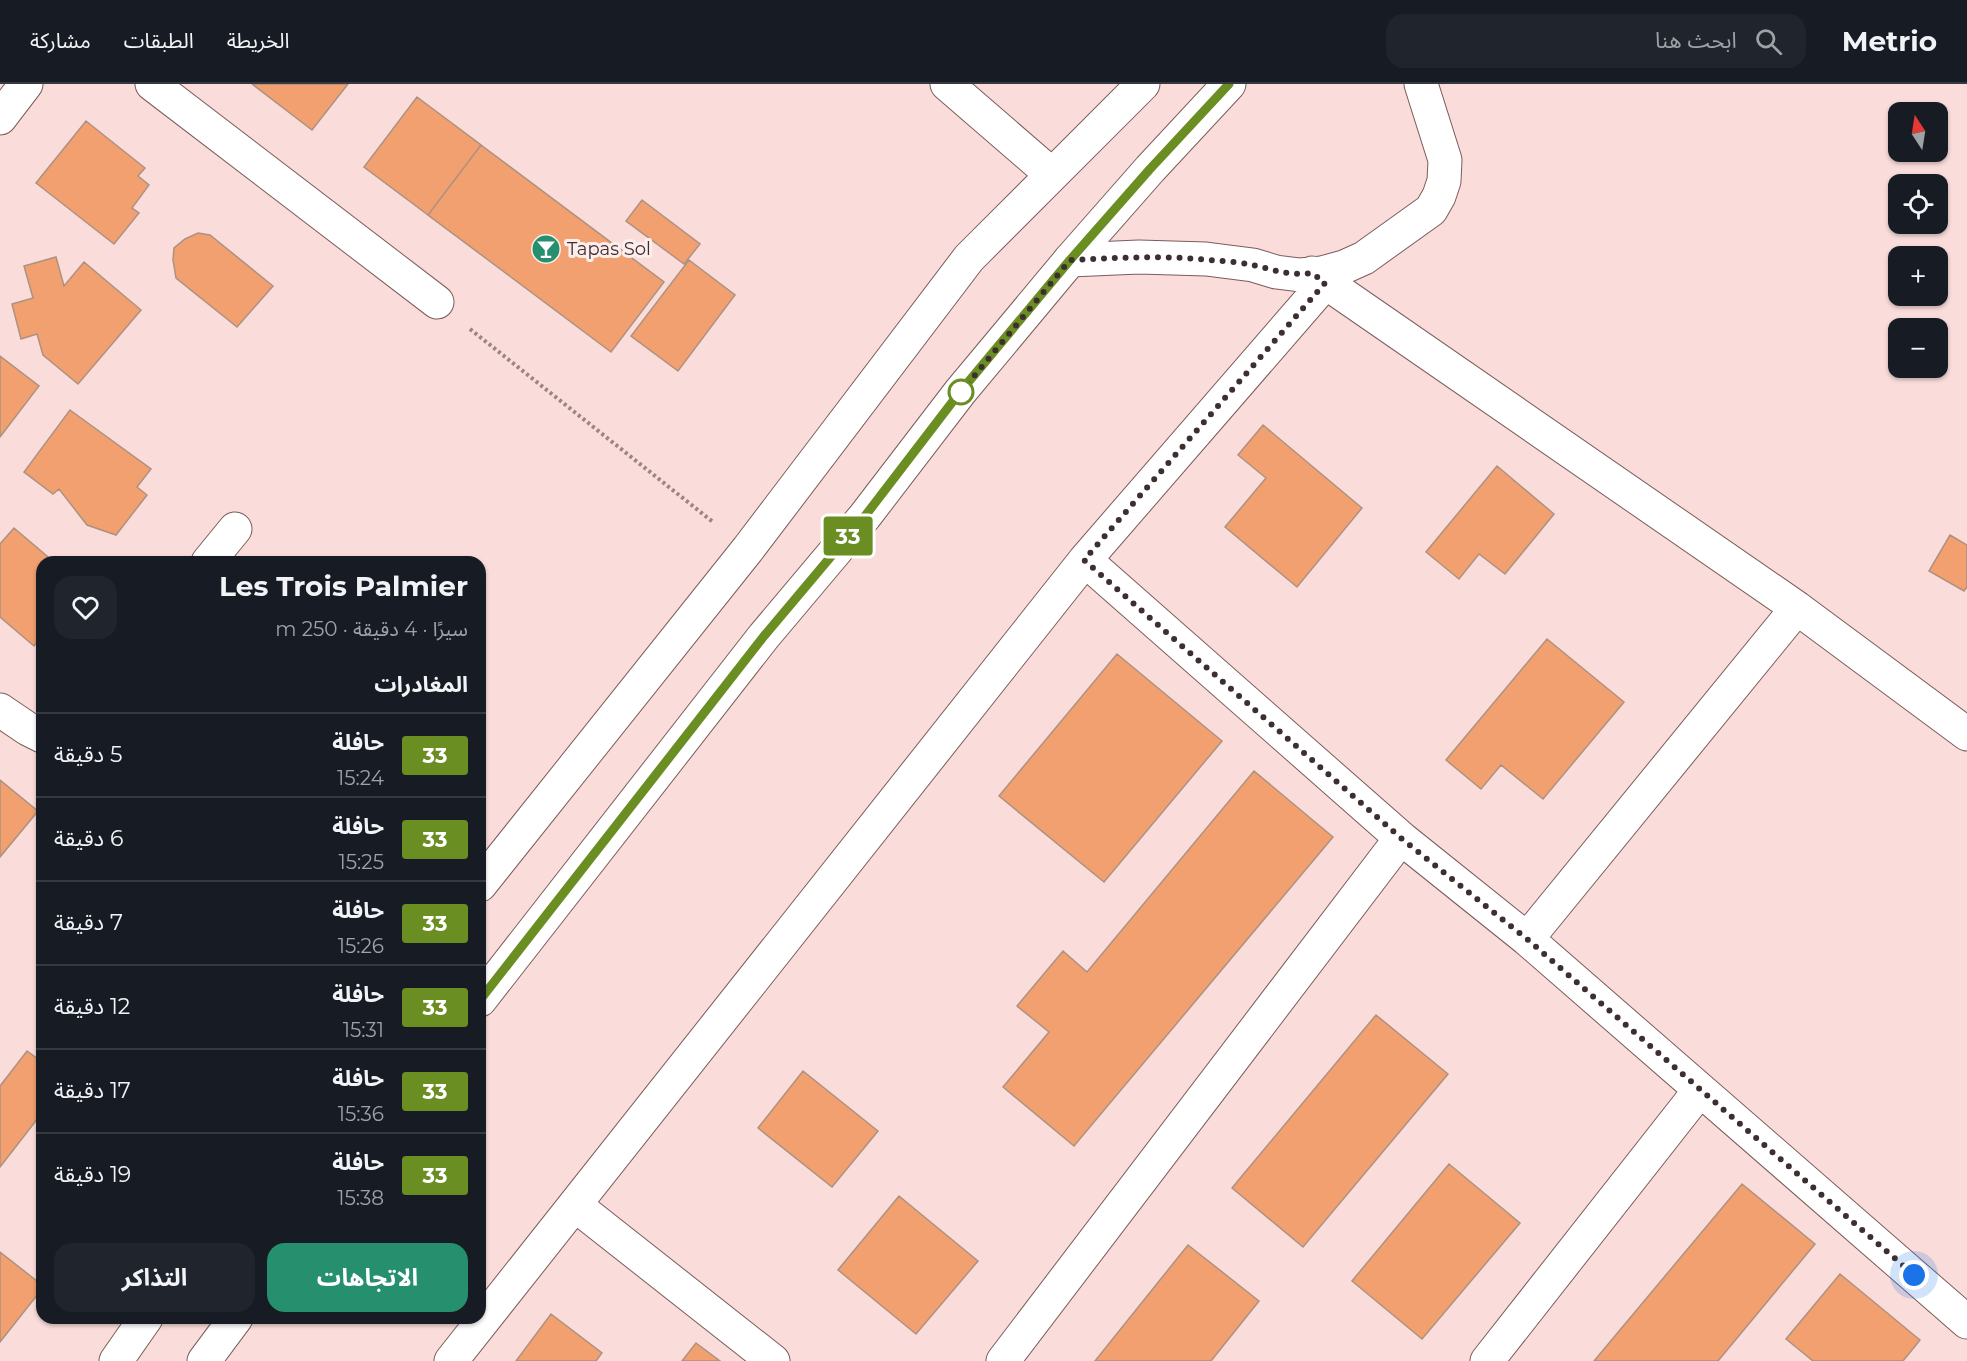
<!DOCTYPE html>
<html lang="ar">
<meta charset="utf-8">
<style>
:root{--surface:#171b24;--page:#20242c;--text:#f1f3f6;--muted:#9ea1a6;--line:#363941;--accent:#268f6d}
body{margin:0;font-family:Montserrat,"Noto Sans Arabic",sans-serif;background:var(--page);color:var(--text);direction:rtl;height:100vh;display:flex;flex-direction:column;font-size:22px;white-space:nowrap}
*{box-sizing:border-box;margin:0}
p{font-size:20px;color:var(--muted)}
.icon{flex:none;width:33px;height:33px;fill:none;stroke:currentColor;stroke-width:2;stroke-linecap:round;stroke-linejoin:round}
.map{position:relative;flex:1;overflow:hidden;direction:ltr}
.panel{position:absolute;left:36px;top:472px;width:450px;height:768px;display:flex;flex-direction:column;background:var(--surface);border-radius:18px;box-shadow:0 2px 4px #0004;direction:rtl}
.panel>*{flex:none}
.badge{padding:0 12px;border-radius:4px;font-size:21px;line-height:39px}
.needle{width:39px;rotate:348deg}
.controls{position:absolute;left:1888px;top:18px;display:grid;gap:12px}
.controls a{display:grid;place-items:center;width:60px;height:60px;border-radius:12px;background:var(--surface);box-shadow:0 2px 4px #0004;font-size:30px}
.you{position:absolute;width:30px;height:30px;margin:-15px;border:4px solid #fff;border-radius:50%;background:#1a73e8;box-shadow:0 0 0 9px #1a73e833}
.map>.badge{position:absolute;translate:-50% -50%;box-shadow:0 0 0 3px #fff}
h2{padding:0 18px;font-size:22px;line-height:54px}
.round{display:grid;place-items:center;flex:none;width:63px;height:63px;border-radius:18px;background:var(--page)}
.overview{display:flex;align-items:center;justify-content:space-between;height:102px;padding:0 18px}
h1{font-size:28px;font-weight:700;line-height:45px}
.cta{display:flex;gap:12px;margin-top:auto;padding:12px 18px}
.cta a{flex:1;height:69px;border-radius:18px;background:var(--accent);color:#fff;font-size:24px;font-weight:700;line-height:69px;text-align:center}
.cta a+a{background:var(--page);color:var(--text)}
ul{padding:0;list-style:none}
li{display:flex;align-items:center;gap:18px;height:84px;padding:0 18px;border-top:2px solid var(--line)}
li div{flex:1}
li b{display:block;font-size:22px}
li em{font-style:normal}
li .badge{min-width:66px;font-weight:700;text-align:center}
header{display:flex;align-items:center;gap:36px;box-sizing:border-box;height:84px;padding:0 30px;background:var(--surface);border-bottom:2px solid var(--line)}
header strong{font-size:28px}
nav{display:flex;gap:33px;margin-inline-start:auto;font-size:21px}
.search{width:420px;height:54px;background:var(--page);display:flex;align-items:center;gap:15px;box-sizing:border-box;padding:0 21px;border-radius:18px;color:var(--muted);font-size:22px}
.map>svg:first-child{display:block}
.building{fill:#f2a06f;stroke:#ad9181;stroke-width:1.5}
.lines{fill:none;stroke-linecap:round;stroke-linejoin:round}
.minor-casing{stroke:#7b5c5b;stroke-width:35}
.major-casing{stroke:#7b5c5b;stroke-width:35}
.path{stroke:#9a8584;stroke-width:4;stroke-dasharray:3 3;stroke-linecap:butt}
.minor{stroke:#fff;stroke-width:33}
.major{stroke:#fff;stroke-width:33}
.line-casing{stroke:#fff;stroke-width:14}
.line{stroke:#6b8e23;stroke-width:9}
.walk{stroke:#3d2f2f;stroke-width:6;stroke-dasharray:0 10.8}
.stop-dot{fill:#fff;stroke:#6b8e23;stroke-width:3}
.labels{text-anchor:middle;stroke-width:6;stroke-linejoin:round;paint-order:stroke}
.poi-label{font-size:18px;fill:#3d2f2f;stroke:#fdeeed;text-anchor:start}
</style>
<header>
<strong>Metrio</strong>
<div class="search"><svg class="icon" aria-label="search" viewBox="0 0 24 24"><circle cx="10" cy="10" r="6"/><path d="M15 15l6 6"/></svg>ابحث هنا</div>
<nav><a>الخريطة</a><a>الطبقات</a><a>مشاركة</a></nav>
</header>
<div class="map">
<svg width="1967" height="1277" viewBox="0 0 1967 1277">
<rect width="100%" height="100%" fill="#fadddb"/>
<path class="building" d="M252 0H348L312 46Z
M417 13 481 61 428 131 364 83Z
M86 37 145 84 138 92 149 101 132 124 139 129 114 160 36 99Z
M481 61 664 198 611 268 428 131Z
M642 116 700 160 684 180 626 137Z
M198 149 210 151 273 202 237 243 176 194 173 176 174 164 185 155Z
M56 173 64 202 84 178 141 226 78 300 43 271 37 250 21 255 12 220 33 214 24 182Z
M689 176 735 211 678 287 631 252Z
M0 272 39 302 0 353Z
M70 326 151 385 137 403 147 411 116 451 87 441 59 405 53 410 24 388Z
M1263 341 1362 424 1297 503 1225 443 1266 394 1238 371Z
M1497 382 1554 430 1505 490 1479 470 1459 495 1426 468Z
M14 444 54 478H42V552L34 562 0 533V460Z
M1950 451 1967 461V503L1964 507 1929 487Z
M1547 555 1624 618 1543 715 1501 681 1481 705 1446 676Z
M1117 570 1222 657 1104 798 999 712Z
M1254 687 1333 753 1074 1062 1003 1003 1049 948 1017 922 1063 867 1087 888Z
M0 696 38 727 0 773Z
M1376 931 1448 990 1303 1163 1232 1104Z
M27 967 42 978V1029L0 1083V1002Z
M803 987 878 1047 832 1103 758 1044Z
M1449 1080 1520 1139 1422 1255 1352 1197Z
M1742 1100 1815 1160 1718 1277H1594Z
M899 1112 978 1177 916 1250 838 1186Z
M1188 1161 1259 1217 1211 1277H1095Z
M0 1168 42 1201V1205L0 1258Z
M1840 1190 1920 1256 1903 1277H1813L1786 1255Z
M551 1230 602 1269 596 1277H516Z
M696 1259 720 1277H682Z"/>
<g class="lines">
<g class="minor-casing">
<path id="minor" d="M152 0 437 218
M947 0 1051 90
M0 34 26 0
M1070 176 1139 173 1206 175 1253 181 1276 188 1300 191 1322 189 1344 183 1364 174 1431 126 1439 112 1444 97 1445 76 1421 0
M1312 189 1797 524 1967 650
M1085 476 1401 754 1527 855 1967 1238
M208 478 235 445
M0 626 28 645 42 652
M1527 855 1797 524
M575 1121 773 1277
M451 1277 1085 476 1325 199
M1003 1277 1401 754
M1487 1277 1700 1006"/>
</g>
<g class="major-casing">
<path id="major" d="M480 801 748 465 969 174 1143 0
M480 916 764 552 865 432 960 308 1070 176 1150 85 1229 0
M116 1277 146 1234
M204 1277 236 1234"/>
</g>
<path class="path" d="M470 245 713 438"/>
<use href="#minor" class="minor"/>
<use href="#major" class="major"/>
</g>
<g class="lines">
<g class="line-casing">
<path id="line" d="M480 916 764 552 865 432 960 308 1070 176 1150 85 1229 0"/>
</g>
<use href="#line" class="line"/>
<path class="walk" d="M961 308 1070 176C1116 174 1162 171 1208 176 1223 177 1239 178 1253 181 1274 186 1290 192 1312 189L1325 199 1084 476 1401 754 1527 855 1914 1191"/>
</g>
<defs>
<g id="bar-disc" transform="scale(1.5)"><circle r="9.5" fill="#268f6d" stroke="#fdeeed"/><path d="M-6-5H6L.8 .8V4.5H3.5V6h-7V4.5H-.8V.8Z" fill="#fff"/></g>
</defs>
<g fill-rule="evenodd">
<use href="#bar-disc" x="546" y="165"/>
</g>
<circle class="stop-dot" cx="961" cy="308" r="12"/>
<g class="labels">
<g class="poi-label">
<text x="567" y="171">Tapas Sol</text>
</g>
</g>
</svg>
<div class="controls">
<a><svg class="needle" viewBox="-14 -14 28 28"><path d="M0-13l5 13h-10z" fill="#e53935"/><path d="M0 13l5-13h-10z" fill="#9ea1a6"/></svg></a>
<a><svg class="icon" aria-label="locate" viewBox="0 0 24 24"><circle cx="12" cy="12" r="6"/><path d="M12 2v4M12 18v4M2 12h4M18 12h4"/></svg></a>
<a>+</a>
<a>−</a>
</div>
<div class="you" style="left:1914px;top:1191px"></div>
<b class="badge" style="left:848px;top:452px;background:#6b8e23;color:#fff">33</b>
<section class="panel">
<div class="overview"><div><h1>Les Trois Palmier</h1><p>سيرًا · 4 دقيقة · 250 m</p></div><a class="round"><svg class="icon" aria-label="heart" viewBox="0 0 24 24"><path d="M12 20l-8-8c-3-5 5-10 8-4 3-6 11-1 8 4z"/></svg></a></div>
<h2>المغادرات</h2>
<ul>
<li><span class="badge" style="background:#6b8e23;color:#fff">33</span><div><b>حافلة</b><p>15:24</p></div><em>5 دقيقة</em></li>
<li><span class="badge" style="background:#6b8e23;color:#fff">33</span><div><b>حافلة</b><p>15:25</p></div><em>6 دقيقة</em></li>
<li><span class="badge" style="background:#6b8e23;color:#fff">33</span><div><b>حافلة</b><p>15:26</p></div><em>7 دقيقة</em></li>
<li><span class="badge" style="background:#6b8e23;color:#fff">33</span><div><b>حافلة</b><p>15:31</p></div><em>12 دقيقة</em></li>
<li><span class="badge" style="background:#6b8e23;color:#fff">33</span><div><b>حافلة</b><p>15:36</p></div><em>17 دقيقة</em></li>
<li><span class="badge" style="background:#6b8e23;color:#fff">33</span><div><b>حافلة</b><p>15:38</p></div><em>19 دقيقة</em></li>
</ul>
<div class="cta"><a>الاتجاهات</a><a>التذاكر</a></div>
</section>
</div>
